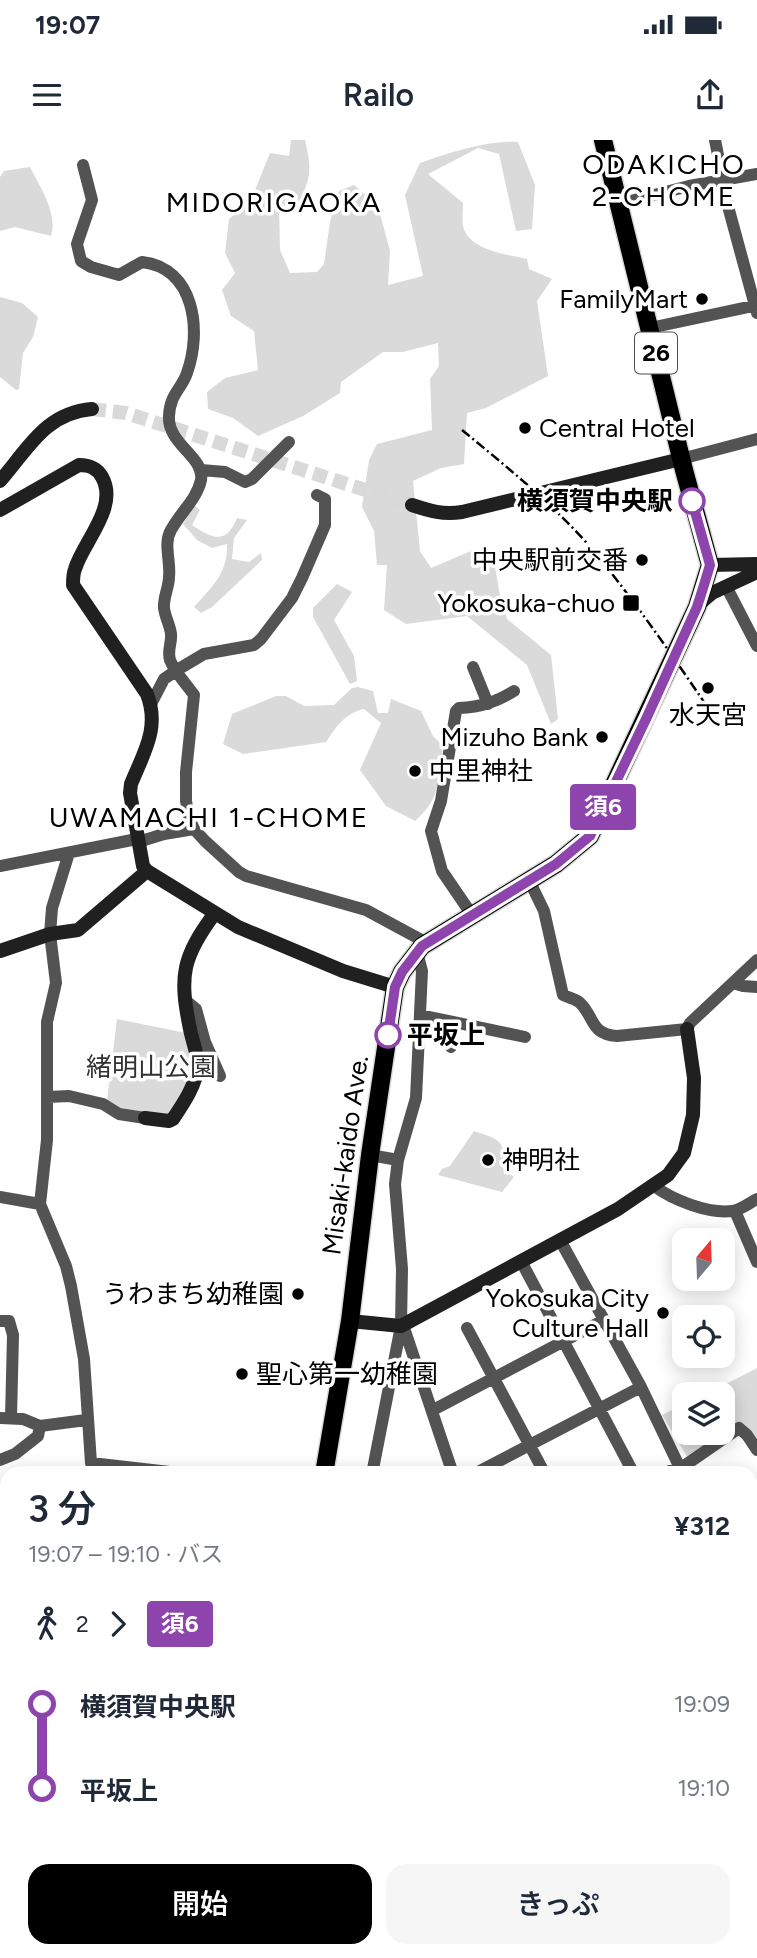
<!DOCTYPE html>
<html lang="ja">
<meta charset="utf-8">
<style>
:root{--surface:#fff;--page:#f6f6f7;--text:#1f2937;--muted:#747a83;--accent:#000}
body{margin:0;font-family:Figtree,"Noto Sans JP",sans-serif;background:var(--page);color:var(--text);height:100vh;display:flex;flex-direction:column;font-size:26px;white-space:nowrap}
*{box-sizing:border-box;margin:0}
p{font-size:23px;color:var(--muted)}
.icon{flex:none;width:38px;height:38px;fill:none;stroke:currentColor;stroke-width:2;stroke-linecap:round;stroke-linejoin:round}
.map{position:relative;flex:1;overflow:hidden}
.side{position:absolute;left:0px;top:1326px;width:758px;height:492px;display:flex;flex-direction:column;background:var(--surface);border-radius:21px 21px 0 0;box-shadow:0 4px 18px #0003}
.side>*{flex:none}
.badge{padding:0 14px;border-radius:5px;font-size:24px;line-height:46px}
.needle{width:46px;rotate:19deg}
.tools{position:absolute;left:672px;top:1088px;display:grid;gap:14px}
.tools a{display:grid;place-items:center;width:63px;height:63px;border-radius:14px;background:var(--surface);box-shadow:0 4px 18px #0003;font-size:35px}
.map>.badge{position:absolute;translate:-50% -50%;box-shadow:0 0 0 4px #fff}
.legs{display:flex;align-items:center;gap:10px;height:77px;padding:0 28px;font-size:23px}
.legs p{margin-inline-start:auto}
.summary{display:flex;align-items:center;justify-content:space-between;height:119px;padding:0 28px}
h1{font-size:38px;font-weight:600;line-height:52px}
.button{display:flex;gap:14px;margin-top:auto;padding:14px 28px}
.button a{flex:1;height:80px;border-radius:21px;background:var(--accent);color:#fff;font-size:28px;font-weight:600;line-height:80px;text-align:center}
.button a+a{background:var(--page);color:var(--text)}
ul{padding:0 28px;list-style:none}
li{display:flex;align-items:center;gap:24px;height:84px;font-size:26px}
li i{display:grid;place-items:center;width:10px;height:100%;margin:0 9px;background:currentColor}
li i::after{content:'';width:18px;height:18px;margin:-9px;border:5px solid;border-radius:50%;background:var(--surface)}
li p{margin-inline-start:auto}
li:first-child i{background:linear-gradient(#0000 50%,currentColor 0)}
li:last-child i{background:linear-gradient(currentColor 50%,#0000 0)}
.status{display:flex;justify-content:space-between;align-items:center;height:49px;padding:0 35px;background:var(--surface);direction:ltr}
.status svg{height:19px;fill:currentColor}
header{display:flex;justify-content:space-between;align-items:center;height:91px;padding:0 28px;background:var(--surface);font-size:32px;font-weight:600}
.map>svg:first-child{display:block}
.green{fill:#dadada}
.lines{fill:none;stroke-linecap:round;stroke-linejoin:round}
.secondary-tunnel{stroke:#d9d9d9;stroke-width:14;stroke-dasharray:14 7;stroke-linecap:butt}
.primary-casing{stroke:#dbdbdb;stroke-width:21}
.street{stroke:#535353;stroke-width:12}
.secondary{stroke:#202020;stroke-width:14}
.primary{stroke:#000;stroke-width:18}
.rail{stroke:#000;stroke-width:2.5;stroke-dasharray:10 3.5 2 3.5;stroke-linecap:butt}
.line-1-casing{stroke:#fff;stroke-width:16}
.line-1{stroke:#8e44ad;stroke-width:10}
.poi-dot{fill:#000;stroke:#fff;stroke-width:2.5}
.stop-1-dot{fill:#fff;stroke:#8e44ad;stroke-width:3.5}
.labels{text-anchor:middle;stroke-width:7;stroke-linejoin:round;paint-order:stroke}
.shield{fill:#fff;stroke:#4c4c4c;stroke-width:2}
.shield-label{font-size:24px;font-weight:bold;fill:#000}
.poi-label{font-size:26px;fill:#000;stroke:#fff;text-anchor:end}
.stop-label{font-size:26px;font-weight:bold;fill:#000;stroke:#fff;text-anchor:end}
.park-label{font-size:26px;fill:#313131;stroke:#fff}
.street-label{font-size:26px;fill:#000;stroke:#fff}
.neighbourhood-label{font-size:28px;letter-spacing:2px;fill:#000;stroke:#fff}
</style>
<div class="status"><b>19:07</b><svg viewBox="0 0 49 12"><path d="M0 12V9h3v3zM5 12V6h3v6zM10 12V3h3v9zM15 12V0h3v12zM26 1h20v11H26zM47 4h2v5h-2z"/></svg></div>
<header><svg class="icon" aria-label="menu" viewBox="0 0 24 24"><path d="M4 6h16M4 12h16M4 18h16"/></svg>Railo<svg class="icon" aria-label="share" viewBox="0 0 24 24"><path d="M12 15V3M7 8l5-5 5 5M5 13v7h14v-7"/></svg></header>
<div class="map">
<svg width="757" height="1818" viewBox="0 0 757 1818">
<rect width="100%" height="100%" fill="#fff"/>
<path class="green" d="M291 0H305C312 29 311 38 298 65L279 68 280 110 290 133 317 132 324 124 330 82 339 51 354 45 378 66 390 111 388 145 423 136 405 55 420 23C449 13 487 0 518 2L535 45 532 89 516 91 499 14 478 8 428 34 463 63C463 70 462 80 463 86 469 111 507 114 527 119L529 129 552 139 537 161 548 236 486 268 467 273 464 324 441 328 413 341 420 411 431 428 471 411 494 420 500 456 507 479 551 515 558 579 551 584 527 525 467 476 406 484 384 470 387 425H377L374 391 362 367 369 320 377 304 432 290 430 239 439 226 438 203 403 212H383L341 242 340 253 303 276 258 296 233 278 208 269 207 252 225 238 258 230 254 191 231 176 222 150 235 133 225 113 229 79 251 60 270 13 289 16Z
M30 27C40 47 58 73 51 96L15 87 0 91V37L4 31Z
M0 157 22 163 38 177 33 197 23 213 19 249 16 250 0 237Z
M194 365 200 370 192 385C213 399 226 405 237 378L247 380 234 398 232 419 249 422 261 413 262 420 212 467 201 473 194 467C212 447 228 433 227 404L212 408 197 400 183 384Z
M337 444 352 452 334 480 354 516 357 541 350 544 313 477V468Z
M358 547 373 551 378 573H388L391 559 421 571 433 596 443 606C439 638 441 659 415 681L386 666 360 630 381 583 364 569C345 573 336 587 326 602L243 614 223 604 232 574 276 556H286L304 566 334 565 352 548Z
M117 879 186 893C196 933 190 938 172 973L165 976 121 970 107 961Z
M474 991C504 1001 503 1000 505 1031L514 1037 502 1052 438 1035 442 1029 450 1026Z
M757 1228V1314L739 1289 691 1323 662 1275 684 1264V1293H723V1255H705Z"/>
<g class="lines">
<path class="secondary-tunnel" d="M92 269 126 273 412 365"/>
<g class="primary-casing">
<path id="primary" d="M324 1334 350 1181 370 1015 395 847 402 832 422 806 556 724 590 696 697 467 710 425 684 330 603 0
M335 1818 340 1811"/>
</g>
<path class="street" d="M715 0 729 70 757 173
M83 25 92 60 77 104 81 121 91 127 119 135 142 122C195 128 202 191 187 233 181 250 170 254 169 276 167 304 205 317 201 340 197 359 180 373 171 390 163 403 171 422 169 437 169 447 163 458 164 468 165 477 170 485 171 494 172 503 167 510 170 520 174 531 187 545 194 555L186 632V661L189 678 194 689 205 701 239 732 246 736 366 770 427 803
M619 64 689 46 757 34
M650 188 757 165
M681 319 757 299
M201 330 225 332 245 342 252 339 289 302
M726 446 757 506
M473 527 488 564
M151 564 164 539 177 530 204 514 254 505 261 499 292 458 302 438 325 385V359L317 355
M138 702 164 694 194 689
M69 713 52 768 50 794 56 843 47 882V1000L40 1064 66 1126 71 1146 84 1219 91 1323 187 1334
M0 726 137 699
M529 740 544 771 563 855C568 857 575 859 579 862 595 876 589 894 617 896L687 889 690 883 757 820
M472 775 442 731 431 691 441 661 456 571 459 568C481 567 496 562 514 551
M733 843 743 846 757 847
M184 859 196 869 205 902 220 936
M420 875 525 897
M447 881 451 907
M48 957 69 956 103 964 119 974 145 978
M370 1015 398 1020
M654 1046C673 1060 708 1074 732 1071 741 1070 749 1063 757 1059
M0 1057 40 1064
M735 1071 757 1122
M560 1100 641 1247 680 1328
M521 1121 634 1334
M0 1181H9L13 1195 11 1278
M403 1185 453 1334
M467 1188 545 1334
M433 1270 604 1180
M0 1278 23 1279 40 1286 86 1280
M0 1320 15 1314 38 1296 40 1286
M372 1334 401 1186 402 1129 395 1044 398 1020 416 958 422 831 417 812
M474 1334 641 1247
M662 1334 684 1326 739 1288 747 1295 757 1310
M751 1357 757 1353
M751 1451 757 1428
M751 1744 757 1764
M111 1818 124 1811
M269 1818 275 1811"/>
<path class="secondary" d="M0 341C28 309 45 273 92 269
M412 365C430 371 443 375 462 372L681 319
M0 370 79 325C90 325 97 328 102 337 119 367 83 402 75 429 73 434 73 439 73 445L147 554C160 588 144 612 131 644L130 653 143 726 147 731 78 790 50 794 0 811
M710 425 757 424
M698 465 712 453 757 432
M147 731 238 787 343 831 395 847
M145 978 169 981 173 979C183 964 196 945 198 926 198 915 192 900 190 889 179 836 182 817 215 773
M350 1181 401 1186 618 1069 668 1035 684 1013 693 975 694 938 687 889
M751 1670H757"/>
<use href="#primary" class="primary"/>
<path class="rail" d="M462 290C507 327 554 365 592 409 636 462 676 521 715 578"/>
</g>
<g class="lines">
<g class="line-1-casing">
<path id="line-1" d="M388 895 395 847 402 832 422 806 556 724 590 696 647 577 697 467 704 445 710 425 692 361"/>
</g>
<use href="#line-1" class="line-1"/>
</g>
<g class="poi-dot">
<circle cx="702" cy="159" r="7"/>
<circle cx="525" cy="288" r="7"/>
<circle cx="642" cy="420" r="7"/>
<rect x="622" y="454" width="18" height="18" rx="3.5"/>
<circle cx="708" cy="548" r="7"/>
<circle cx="602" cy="597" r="7"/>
<circle cx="415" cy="631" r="7"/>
<circle cx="488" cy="1020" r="7"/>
<circle cx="298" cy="1154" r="7"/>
<circle cx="663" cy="1173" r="7"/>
<circle cx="242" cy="1234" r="7"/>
</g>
<g class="stop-1-dot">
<circle cx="692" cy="361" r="12"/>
<circle cx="388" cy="895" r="12"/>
</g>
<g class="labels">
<rect class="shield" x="635" y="192.5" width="42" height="41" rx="5"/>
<g class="shield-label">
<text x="656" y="221">26</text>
</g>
<g class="poi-label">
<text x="688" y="168">FamilyMart</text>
<text x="539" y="297" text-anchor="start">Central Hotel</text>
<text x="628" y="429">中央駅前交番</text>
<text x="615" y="472">Yokosuka-chuo</text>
<text x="708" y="584" text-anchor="middle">水天宮</text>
<text x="588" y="606">Mizuho Bank</text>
<text x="429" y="640" text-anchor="start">中里神社</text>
<text x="502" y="1029" text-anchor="start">神明社</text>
<text x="284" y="1163">うわまち幼稚園</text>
<text x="649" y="1167">Yokosuka City<tspan x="649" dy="30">Culture Hall</tspan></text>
<text x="256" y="1243" text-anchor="start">聖心第一幼稚園</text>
</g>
<g class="stop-label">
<text x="673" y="370">横須賀中央駅</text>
<text x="407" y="904" text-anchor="start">平坂上</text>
</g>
<g class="park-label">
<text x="151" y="936">緒明山公園</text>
</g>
<g class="street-label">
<text transform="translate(345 1015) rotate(-82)" y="9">Misaki-kaido Ave.</text>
</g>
<g class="neighbourhood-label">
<text x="664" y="34">ODAKICHO<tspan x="664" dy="32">2-CHOME</tspan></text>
<text x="274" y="72">MIDORIGAOKA</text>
<text x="209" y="687">UWAMACHI 1-CHOME</text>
</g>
</g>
</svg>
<div class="tools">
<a><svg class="needle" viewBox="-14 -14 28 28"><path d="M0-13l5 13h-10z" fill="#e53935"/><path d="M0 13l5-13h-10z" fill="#747a83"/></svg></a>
<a><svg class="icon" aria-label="locate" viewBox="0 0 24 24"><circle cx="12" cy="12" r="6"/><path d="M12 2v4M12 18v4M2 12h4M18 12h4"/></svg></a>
<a><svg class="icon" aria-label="layers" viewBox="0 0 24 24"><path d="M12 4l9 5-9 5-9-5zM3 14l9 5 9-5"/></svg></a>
</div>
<b class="badge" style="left:603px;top:667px;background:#8e44ad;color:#fff">須6</b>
<section class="side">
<div class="summary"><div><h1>3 分</h1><p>19:07 – 19:10 · バス</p></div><b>¥312</b></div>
<div class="legs"><svg class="icon" aria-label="walk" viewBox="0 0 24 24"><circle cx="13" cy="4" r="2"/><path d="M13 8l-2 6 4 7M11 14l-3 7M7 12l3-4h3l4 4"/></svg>2<svg class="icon" aria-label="forward" viewBox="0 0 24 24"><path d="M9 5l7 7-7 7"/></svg><b class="badge" style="background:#8e44ad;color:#fff">須6</b></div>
<ul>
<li><i style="color:#8e44ad"></i><b>横須賀中央駅</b><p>19:09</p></li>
<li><i style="color:#8e44ad"></i><b>平坂上</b><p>19:10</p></li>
</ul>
<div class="button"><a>開始</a><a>きっぷ</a></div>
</section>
</div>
